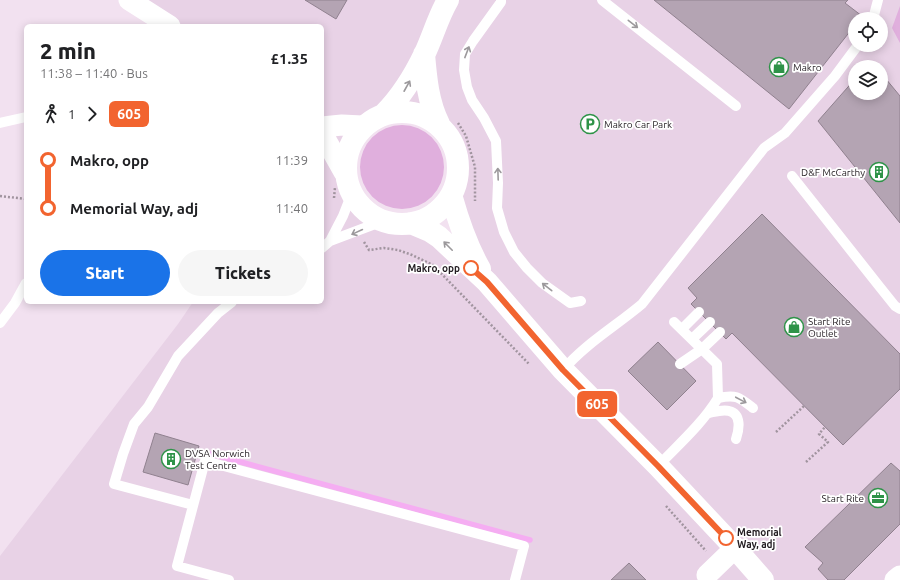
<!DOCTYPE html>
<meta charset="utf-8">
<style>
:root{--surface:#fff;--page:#f6f6f6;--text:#202124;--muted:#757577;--accent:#1a73e8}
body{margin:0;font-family:Ubuntu,sans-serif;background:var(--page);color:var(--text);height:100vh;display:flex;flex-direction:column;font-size:15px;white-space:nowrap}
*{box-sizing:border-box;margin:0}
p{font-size:13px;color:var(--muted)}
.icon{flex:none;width:22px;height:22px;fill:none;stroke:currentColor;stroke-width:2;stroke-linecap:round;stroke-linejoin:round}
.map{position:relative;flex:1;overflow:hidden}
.panel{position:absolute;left:24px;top:24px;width:300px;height:280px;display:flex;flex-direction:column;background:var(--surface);border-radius:6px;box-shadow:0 2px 10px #0003}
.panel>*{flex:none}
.badge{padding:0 8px;border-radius:6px;font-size:14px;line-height:26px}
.fabs{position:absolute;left:848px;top:12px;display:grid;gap:8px}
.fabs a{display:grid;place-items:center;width:40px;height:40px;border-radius:50%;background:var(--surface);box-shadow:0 2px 10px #0003;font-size:20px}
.map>.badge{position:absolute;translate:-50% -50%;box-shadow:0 0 0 2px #fff}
.legs{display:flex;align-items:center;gap:6px;height:44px;padding:0 16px;font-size:13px}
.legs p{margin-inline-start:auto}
.head{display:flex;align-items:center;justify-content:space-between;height:68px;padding:0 16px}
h1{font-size:22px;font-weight:800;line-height:30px}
.primary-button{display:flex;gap:8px;margin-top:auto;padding:8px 16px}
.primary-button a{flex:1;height:46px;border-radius:24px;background:var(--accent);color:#fff;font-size:16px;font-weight:800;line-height:46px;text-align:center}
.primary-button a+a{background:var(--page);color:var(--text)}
ul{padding:0 16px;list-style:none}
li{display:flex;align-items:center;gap:14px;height:48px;font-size:15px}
li i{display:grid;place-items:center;width:6px;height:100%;margin:0 5px;background:currentColor}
li i::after{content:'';width:10px;height:10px;margin:-5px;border:3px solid;border-radius:50%;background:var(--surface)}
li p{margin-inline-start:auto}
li:first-child i{background:linear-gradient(#0000 50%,currentColor 0)}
li:last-child i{background:linear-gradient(currentColor 50%,#0000 0)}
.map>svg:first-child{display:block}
.built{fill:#e8d2e6;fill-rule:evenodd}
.green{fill:#e0afdd}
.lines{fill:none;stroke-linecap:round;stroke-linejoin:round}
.stream{stroke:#f5adf2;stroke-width:5.5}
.building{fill:#b4a4b3;stroke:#90818f}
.path{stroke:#a1949f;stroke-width:2.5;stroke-dasharray:2 2;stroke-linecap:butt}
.lane{stroke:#fff;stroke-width:10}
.street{stroke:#fff;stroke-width:21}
.secondary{stroke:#fff;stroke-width:22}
.oneway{stroke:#9c999c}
.line-1-casing{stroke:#fff;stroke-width:9}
.line-1{stroke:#f2642f;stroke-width:6}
.stop-1-dot{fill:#fff;stroke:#f2642f;stroke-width:2}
.labels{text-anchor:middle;stroke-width:3.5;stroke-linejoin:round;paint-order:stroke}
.poi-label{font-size:10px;fill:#231d22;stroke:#fff;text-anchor:start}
.stop-label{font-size:10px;font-weight:bold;fill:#231d22;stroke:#fff;text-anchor:end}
</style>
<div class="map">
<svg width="900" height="580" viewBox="0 0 900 580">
<rect width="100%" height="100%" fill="#f2e1f0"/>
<path class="built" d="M140 0H900V580H0V556L178 324 193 302H322V26H176ZM855 19H881V45H855ZM855 67H881V93H855ZM405 111 425 116 439 124 452 141 455 148 457 157 458 174 452 198 456 253 411 223 383 221 365 210 352 193 344 172 349 147 362 126 384 114Z"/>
<path class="green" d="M900 6V43L892 28Z
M360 167a42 42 0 1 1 84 0a42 42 0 1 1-84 0Z"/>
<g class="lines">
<path class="stream" d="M211 454 530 540"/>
</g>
<path class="building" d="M305 0H347L336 19Z
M654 0H848L845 3 862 16 859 19H855V25L789 109Z
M871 61 876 67H866Z
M881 73 900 96V223L818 121 855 79V93H881Z
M762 214 900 354V389L843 445 732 333 726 339 691 304 697 298 688 288Z
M658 342 696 381 667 410 628 371Z
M155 433 199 446 188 485 143 472Z
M891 463 900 471V524L844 580H828L818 569 823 563 805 547Z
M629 563 646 580H611Z"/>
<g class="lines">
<path class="path" d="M458 123 466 136 475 167V201
M0 196 26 199
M334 198 335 187
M364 242 369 250 384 248 398 250 412 255 433 265 529 364
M776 432 804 406
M806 462 828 442 819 434 825 427
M666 506 706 551"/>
<path class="lane" d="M501 0V2L473 41 465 54 464 70 467 87 472 100 484 118 496 141 498 183 497 208 504 232 514 252 527 268 542 283 570 303 581 301
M602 0 736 106
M873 19 878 0
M0 123 26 117
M792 176 879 286 895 306 900 309
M330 241 343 216 352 193
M322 248 330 241 383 221
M674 322 717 364 718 398
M0 323 15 303 26 283
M682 329 699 312
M692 339 710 322
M680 364 702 349 720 332
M563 370C585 344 616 326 642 304L764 148 785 133 835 76 858 45
M709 413C714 412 723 409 729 411 742 414 739 430 736 439
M658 466C679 444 702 424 718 398 736 394 739 397 753 408
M193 505 114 484 123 454 134 424 148 407 178 356 218 313 232 302
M229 580 177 566 205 461 524 546 515 580"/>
<path class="street" d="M129 0 170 26
M322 127 342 125 362 126
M322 133 344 172
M707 575 735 548
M895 580 900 576"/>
<path class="secondary" d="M424 54C426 78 428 102 439 124
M346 168a56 56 0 1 1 112 0a56 56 0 1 1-112 0Z
M384 114C401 97 414 76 425 53 433 36 438 17 448 0
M452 198C459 223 467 246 480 269
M411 223 430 231 439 237 487 282 563 370 658 466 735 548 763 580"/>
</g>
<defs><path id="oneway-shaft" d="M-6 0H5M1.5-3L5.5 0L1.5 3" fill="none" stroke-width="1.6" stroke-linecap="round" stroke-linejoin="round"/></defs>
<g class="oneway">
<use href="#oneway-shaft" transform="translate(633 24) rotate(38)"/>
<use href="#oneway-shaft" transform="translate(467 52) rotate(-69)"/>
<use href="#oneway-shaft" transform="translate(407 86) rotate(-61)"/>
<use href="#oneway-shaft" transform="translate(498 174) rotate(-92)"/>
<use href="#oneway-shaft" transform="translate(357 232) rotate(155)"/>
<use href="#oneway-shaft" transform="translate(448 246) rotate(-135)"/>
<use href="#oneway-shaft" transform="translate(547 287) rotate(-142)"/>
<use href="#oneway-shaft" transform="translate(741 400) rotate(28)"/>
</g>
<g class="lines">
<g class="line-1-casing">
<path id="line-1" d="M471 268 487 282 563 370 658 466 726 538"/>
</g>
<use href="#line-1" class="line-1"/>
</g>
<defs>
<g id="shop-ring" transform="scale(1)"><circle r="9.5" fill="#fff" stroke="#2e9348" stroke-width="1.5"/><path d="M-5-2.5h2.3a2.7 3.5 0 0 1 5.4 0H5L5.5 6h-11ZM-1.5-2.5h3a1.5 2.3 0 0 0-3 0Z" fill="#2e9348"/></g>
<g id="parking-ring" transform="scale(1)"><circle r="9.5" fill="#fff" stroke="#2e9348" stroke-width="1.5"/><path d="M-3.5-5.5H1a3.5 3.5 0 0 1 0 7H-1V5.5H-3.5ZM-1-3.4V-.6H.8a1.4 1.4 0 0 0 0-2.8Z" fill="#2e9348"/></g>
<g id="building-ring" transform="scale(1)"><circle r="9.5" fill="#fff" stroke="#2e9348" stroke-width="1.5"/><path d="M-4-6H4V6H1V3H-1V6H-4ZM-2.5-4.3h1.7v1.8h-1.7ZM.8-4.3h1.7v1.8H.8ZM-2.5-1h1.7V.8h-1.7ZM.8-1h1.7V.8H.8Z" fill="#2e9348"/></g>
<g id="office-ring" transform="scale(1)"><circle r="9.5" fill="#fff" stroke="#2e9348" stroke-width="1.5"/><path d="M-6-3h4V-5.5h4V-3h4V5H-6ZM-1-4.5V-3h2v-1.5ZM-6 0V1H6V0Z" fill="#2e9348"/></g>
</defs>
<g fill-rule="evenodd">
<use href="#shop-ring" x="779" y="67"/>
<use href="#parking-ring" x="590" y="124"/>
<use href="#building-ring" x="879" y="172"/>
<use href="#shop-ring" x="794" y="327"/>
<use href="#building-ring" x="171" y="459"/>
<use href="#office-ring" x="878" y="498"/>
</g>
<g class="stop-1-dot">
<circle cx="471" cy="268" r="7"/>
<circle cx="726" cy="538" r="7"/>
</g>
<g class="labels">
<g class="poi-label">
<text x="793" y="71">Makro</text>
<text x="604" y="128">Makro Car Park</text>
<text x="865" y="176" text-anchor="end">D&amp;F McCarthy</text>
<text x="808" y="325">Start Rite<tspan x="808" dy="12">Outlet</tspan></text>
<text x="185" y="457">DVSA Norwich<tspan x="185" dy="12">Test Centre</tspan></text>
<text x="864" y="502" text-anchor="end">Start Rite</text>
</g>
<g class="stop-label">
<text x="460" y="272">Makro, opp</text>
<text x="737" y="536" text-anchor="start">Memorial<tspan x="737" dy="12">Way, adj</tspan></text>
</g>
</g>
</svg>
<div class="fabs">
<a><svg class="icon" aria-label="locate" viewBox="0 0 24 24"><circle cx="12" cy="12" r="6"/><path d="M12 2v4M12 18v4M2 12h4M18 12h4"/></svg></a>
<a><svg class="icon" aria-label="layers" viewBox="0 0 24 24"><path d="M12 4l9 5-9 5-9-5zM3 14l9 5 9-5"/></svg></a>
</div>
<b class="badge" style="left:597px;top:404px;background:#f2642f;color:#fff">605</b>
<section class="panel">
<div class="head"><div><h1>2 min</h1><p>11:38 – 11:40 · Bus</p></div><b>£1.35</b></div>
<div class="legs"><svg class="icon" aria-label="walk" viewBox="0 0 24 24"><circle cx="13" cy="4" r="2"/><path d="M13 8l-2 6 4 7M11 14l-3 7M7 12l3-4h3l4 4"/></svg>1<svg class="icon" aria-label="forward" viewBox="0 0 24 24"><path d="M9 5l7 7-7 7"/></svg><b class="badge" style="background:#f2642f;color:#fff">605</b></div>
<ul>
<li><i style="color:#f2642f"></i><b>Makro, opp</b><p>11:39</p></li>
<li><i style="color:#f2642f"></i><b>Memorial Way, adj</b><p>11:40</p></li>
</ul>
<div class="primary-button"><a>Start</a><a>Tickets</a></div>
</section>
</div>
